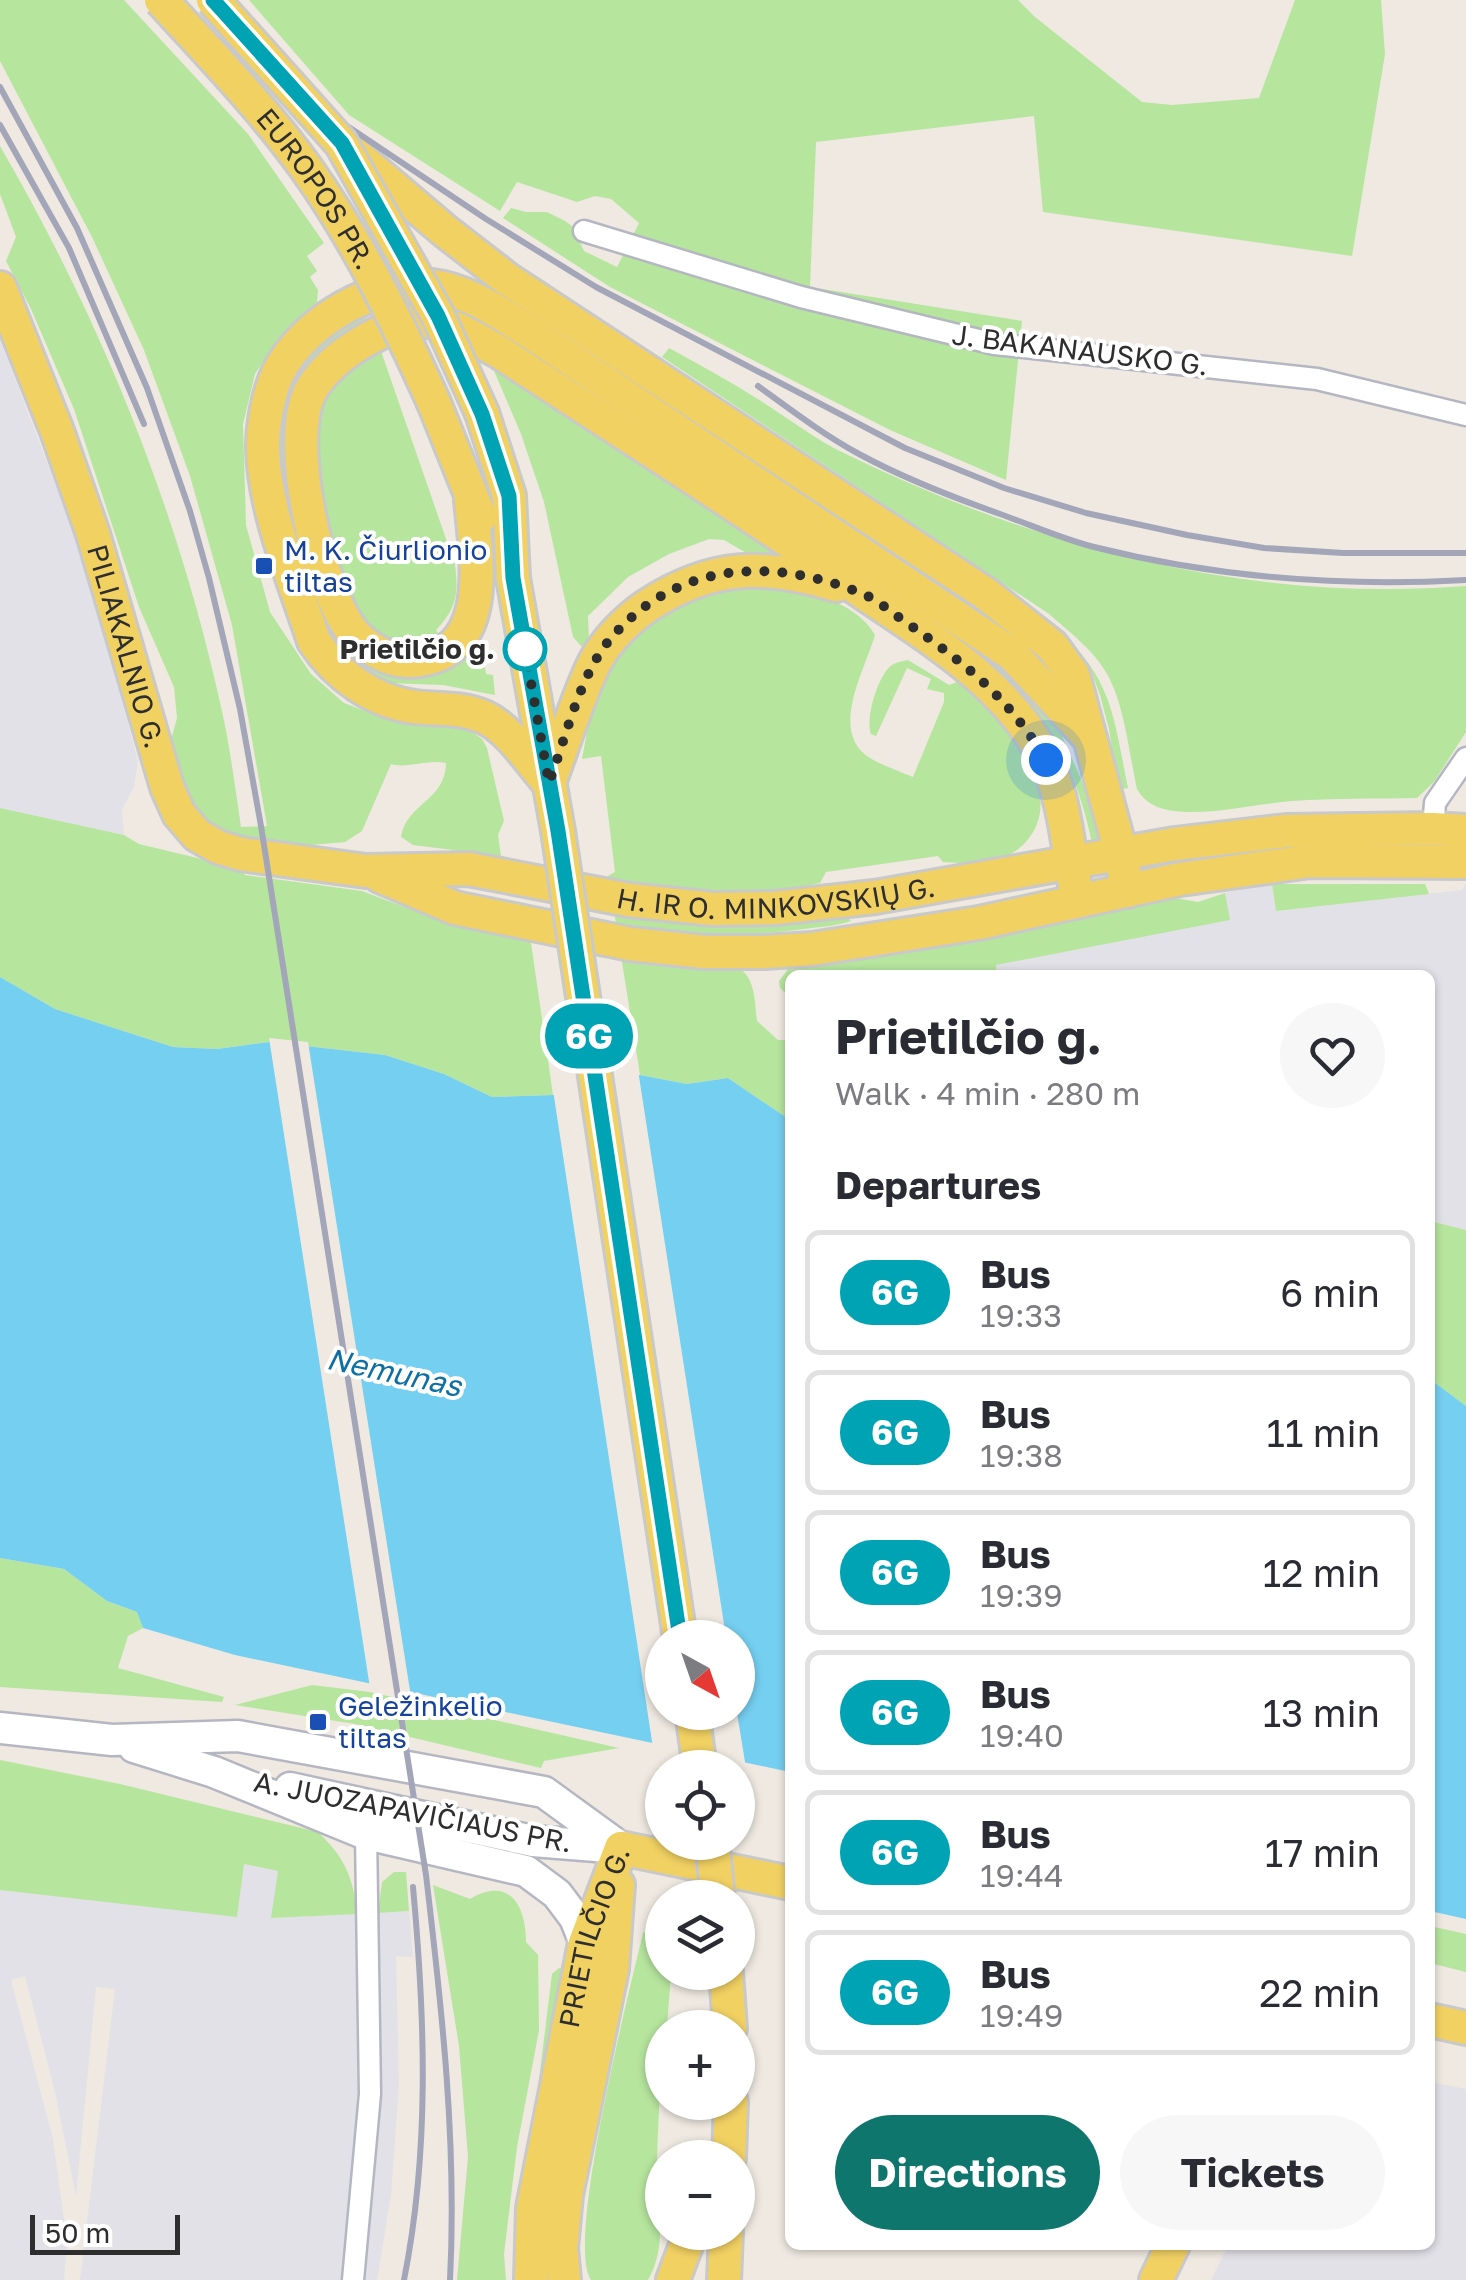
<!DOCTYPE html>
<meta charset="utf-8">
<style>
:root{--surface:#fff;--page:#f7f7f7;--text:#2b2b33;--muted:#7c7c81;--line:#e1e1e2;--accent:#0f766e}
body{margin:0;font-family:"Golos Text",sans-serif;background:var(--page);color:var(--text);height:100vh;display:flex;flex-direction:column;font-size:38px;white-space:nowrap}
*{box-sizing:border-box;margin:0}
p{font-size:32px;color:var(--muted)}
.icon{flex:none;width:55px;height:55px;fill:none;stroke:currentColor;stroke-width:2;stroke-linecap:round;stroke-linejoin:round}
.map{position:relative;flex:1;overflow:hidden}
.drawer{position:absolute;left:785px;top:970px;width:650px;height:1280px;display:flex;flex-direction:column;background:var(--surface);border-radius:15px;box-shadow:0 2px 8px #0004}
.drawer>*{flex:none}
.badge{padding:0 20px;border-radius:32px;font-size:35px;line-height:65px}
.needle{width:65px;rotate:140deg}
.tools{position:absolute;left:645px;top:1620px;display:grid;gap:20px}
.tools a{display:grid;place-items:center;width:110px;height:110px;border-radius:50%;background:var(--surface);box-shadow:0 2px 8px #0004;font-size:50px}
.scale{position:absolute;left:30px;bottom:25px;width:150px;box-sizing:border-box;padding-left:10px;border:5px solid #2e2e2e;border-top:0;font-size:28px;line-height:35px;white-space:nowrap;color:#2e2e2e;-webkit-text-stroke:8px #fff;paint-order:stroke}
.you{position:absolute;width:50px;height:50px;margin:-25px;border:8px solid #fff;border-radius:50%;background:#1a73e8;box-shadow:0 0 0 15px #1a73e833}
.map>.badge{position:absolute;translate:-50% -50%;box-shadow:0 0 0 5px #fff}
h2{padding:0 50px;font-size:38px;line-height:90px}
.round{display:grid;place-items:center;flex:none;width:105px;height:105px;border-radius:52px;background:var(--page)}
.head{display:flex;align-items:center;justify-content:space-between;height:170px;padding:0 50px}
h1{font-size:48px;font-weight:700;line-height:75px}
.button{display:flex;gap:20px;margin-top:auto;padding:20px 50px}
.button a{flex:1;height:115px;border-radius:60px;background:var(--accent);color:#fff;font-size:40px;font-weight:700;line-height:115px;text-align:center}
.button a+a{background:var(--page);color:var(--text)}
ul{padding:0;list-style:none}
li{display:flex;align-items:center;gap:30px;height:125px;margin:0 20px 15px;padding:0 30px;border:5px solid var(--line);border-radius:15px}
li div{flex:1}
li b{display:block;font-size:38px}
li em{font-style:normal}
li .badge{min-width:110px;font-weight:700;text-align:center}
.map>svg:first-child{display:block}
.industrial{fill:#e3e1e8}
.green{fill:#b6e59e}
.water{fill:#75cff0;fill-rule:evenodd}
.pier{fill:#efe9e1}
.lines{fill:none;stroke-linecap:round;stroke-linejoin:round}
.minor-casing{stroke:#b4b7c1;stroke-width:25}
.secondary-casing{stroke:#b4b7c1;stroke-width:35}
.primary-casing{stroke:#c9c9c9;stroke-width:38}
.minor{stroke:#fff;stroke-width:20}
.secondary{stroke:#fff;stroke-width:30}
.primary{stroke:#f2d163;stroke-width:32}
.rail{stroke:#a3a6b8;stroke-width:6}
.primary-bridge-casing{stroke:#c9c9c9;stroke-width:38;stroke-linecap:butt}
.primary-bridge{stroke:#f2d163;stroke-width:32}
.line-casing{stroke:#fff;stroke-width:22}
.line{stroke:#00a3b4;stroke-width:15}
.walk{stroke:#2e2e2e;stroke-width:10;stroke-dasharray:0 18}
.transit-dot{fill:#1a4fb4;stroke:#fff;stroke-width:4}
.stop-dot{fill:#fff;stroke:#00a3b4;stroke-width:5}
.labels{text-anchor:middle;stroke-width:8;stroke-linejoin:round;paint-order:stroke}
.street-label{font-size:28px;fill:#2e2e2e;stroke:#fff}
.transit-label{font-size:28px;fill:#164399;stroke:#fff;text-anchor:start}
.stop-label{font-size:28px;font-weight:bold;fill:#2e2e2e;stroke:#fff;text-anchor:end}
.water-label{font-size:30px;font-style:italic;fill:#0d6fa3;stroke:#fff}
</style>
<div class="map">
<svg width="1466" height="2280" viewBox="0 0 1466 2280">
<rect width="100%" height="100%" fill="#efe9e1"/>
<path class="industrial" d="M0 340 84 558 138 761 134 787 122 809 124 835 0 808Z
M1466 883V1230L1430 1221V975H996L995 965 1229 920 1225 893 1272 884 1276 911 1462 890Z
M243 1864 278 1871 272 1918 409 1911 413 1957 396 1956 399 2084 391 2195 377 2280H80L115 1989 96 1987 76 2196 55 2092 25 1976 11 1980 53 2139 67 2242 64 2280H0V1890L237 1916Z
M1430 2082 1466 2089V2280H1211L1228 2245H1430Z"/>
<path class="green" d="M0 0H124L248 134 324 243 307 256 317 271 310 277 318 290 317 302 278 339 255 374 243 424 246 525 270 612 311 674 344 703 381 717 454 722 455 728 471 731 482 739 487 748 504 821 498 835 501 856 413 845 401 837C407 802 445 802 446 763 427 759 408 769 391 764L362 831 345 842 276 848 230 837 196 816 169 747 177 718 174 687 139 607 74 409 31 309 6 261 16 237 0 194V146C101 320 178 510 221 707 230 746 235 787 241 827L267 826 232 625 190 476 144 350 92 237 0 61Z
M249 0H1018L1035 17 1142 102 1172 105 1259 98 1295 0H1381L1385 54 1352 256 1043 212 1034 116 816 142 810 287 1022 321 1006 480 890 430 610 287 503 218 511 208 526 212H547L565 221 572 226 584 251 617 267 639 223 611 199 595 196 577 202 517 182 500 211 349 115Z
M365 315 369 322 289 412 285 454 294 506 330 625 351 654 383 674 436 673 462 657 480 639 486 674 493 675 495 695 443 685 389 683 355 668 322 627 286 507 276 454 280 414 289 381 304 361 335 331Z
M469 315 487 320 984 645 1058 727 1089 797 1099 838 1097 842 1091 839C1076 766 1043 708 987 659L790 527 471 323Z
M380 348 455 565C459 594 456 609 436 630L439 635C421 644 400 649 381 637 331 607 302 451 323 399 332 376 360 362 380 348Z
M669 348C700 365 731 382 761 401 788 418 815 439 844 453 1037 548 1250 603 1466 586V732L1434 782 1417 798C1376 799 1334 798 1292 801 1255 804 1203 817 1168 810 1154 807 1144 801 1137 789 1129 753 1124 699 1104 669 1090 647 1068 631 1049 614L662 357Z
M492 366 789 556 750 555 724 540 709 539 669 554 628 577 588 616 589 640 582 647 573 637 544 502 521 434Z
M761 582C801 592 853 597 875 635 865 670 828 732 870 758 883 766 899 771 913 777L944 702V693L927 689 931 679 907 668 876 736 871 734C865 718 878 675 892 665 897 662 903 661 908 660L949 685 957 682C995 715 1069 786 1029 838 1008 866 974 864 943 862L938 856 826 872 820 883 768 894 709 893 609 883 608 876 615 872 601 756 582 759 592 705 618 650 671 606 699 594Z
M1064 636C1114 682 1115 726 1128 788L1118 790 1109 729 1100 695 1091 671Z
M0 808 124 835 139 844 243 869 245 875 362 891 428 916 530 936 553 1095 492 1097 444 1074 385 1055 270 1042 217 1049 173 1047 55 1009 0 977Z
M1272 884H1425L1429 894 1276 911Z
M1225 893 1230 920 996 965V975H790V997L780 988 779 981 789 968 797 965 853 959 1175 898 1198 902Z
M614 912 780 921 847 917 851 921C836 926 820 927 804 929 739 938 680 934 616 924Z
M621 956 733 963C756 977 754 996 757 1021L778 1040H790V1120L728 1078 687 1084 640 1075Z
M1430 1221 1466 1230V1406L1430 1379Z
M0 1558 64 1569 107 1601 137 1612 143 1628 128 1636 118 1668 224 1697 222 1702 0 1687Z
M312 1685 370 1692 619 1748 544 1761 541 1768 355 1724 235 1705Z
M0 1760 120 1784 318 1832C346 1859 352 1876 358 1914L271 1918 278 1871 244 1864 237 1917 0 1890Z
M394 1872H406L409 1911 378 1913 382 1882Z
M433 1885 470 1899C509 1876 526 1905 526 1942L538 1955 539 2030 517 2147 504 2254 506 2280H457L468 2157 459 2046Z
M662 1918V1972L671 1973 667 2027 662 2028C662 2077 657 2125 657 2174 657 2211 668 2245 648 2280H591C565 2243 630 1989 643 1933Z
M1430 1926 1466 1934V1972L1430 1963Z
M559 1968 564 1969 540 2106 536 2104 552 1974Z"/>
<path class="water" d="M0 977 55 1009 173 1047 217 1049 270 1042 385 1055 444 1074 492 1097 553 1095 640 1075 687 1084 728 1078 790 1120V1772L235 1655 143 1628 137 1612 107 1601 64 1569 0 1558ZM662 1638H738V1712H662Z
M1430 1379 1466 1406V1919L1430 1911Z"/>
<path class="pier" d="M269 1038 308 1042 411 1697 370 1688Z
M638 1070 726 1637 662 1638V1712L737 1713 746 1768 653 1748 553 1090Z"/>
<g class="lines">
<g class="minor-casing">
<path id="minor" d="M584 231 801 297 995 344 1317 379 1466 415
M1433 829 1435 803 1466 758
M353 2280 370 2094 366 1834"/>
</g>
<g class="secondary-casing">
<path id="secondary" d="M0 1728 112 1740 238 1736 544 1792 621 1848
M134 1747 214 1772 366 1834 526 1871 557 1894 575 1918 585 1943
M290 1788 533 1841 621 1848"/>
</g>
<g class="primary-casing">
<g id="primary">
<path d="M345 146 445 231 507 279 986 594 1052 646 1073 675 1121 853 1127 891"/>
<path id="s1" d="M0 288 57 431 93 534 167 787 179 814 197 835 218 847 241 854 366 871 469 869 629 900 713 909 775 908 875 897 1175 844 1286 831 1433 829 1466 831"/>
<path d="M434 403 480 517"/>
<path d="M482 413 509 496 513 578 558 831"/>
<path d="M471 500C476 557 496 657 410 661 389 662 363 646 351 630 318 584 286 447 309 394 317 377 335 360 350 350 373 334 407 317 436 322 457 326 479 341 498 351 616 429 737 504 852 585 922 634 1008 681 1046 761 1067 804 1068 855 1078 901"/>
<path d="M549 783C530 762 510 729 484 717 460 707 440 710 415 707 374 702 336 675 314 641 295 583 264 510 263 448 263 424 268 395 278 373 303 322 376 280 431 286 467 290 498 312 528 331L1013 655 1088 736"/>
<path d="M549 783C563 745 575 705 592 668 603 644 625 621 647 606 711 564 764 563 836 585"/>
<path d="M380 876 455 908 630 944 705 952H764L812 949 979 923 1180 879 1310 861 1466 862"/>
<path d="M692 1712 700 1768"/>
<path d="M621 1848 790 1883"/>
<path d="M726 1972 730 2028"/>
<path d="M1430 2020 1466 2028"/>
<path d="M729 2158 731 2102"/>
<path id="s2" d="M531 2280 533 2208 585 1943 621 1848"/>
<path d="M564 2280 561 2248 566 2195 612 1969 618 1885"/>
<path d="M673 2280 691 2232"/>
<path d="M724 2280 726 2232"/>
<path d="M1156 2280 1173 2245"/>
</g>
</g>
<use href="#minor" class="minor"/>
<use href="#secondary" class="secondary"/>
<use href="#primary" class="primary"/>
<path class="rail" d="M159 0 486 219 596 287 905 448 1004 488 1086 513 1187 535 1264 548 1343 553H1466
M0 87 77 228 147 388 190 511 209 578 240 709 261 826 426 1875C442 2010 457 2144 450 2280
M0 125 69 248 144 424
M758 386C791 410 824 435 859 454 905 479 952 497 1000 514 1031 525 1062 539 1094 547 1214 577 1342 587 1466 580
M404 2280C430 2149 425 2018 413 1887"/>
<g class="primary-bridge-casing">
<g id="primary-bridge">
<path id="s3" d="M161 0C210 54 263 108 306 168 358 241 397 321 434 403"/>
<path d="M213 0 341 143 438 316 482 413"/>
<path d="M558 831 680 1638"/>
<path d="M712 1842 718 1898"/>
</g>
</g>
<use href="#primary-bridge" class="primary-bridge"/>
</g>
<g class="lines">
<g class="line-casing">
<path id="line" d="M213 0 342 143 438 316 482 414 509 496 513 578 558 831 680 1638"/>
</g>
<use href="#line" class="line"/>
<path class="walk" d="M525 649 549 783C565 740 579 679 607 643 673 561 772 556 863 594 878 600 893 614 907 623 966 664 1009 698 1046 760"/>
</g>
<g class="transit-dot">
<rect x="254" y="556" width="20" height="20" rx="5"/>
<rect x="308" y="1712" width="20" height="20" rx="5"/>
</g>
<circle class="stop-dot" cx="525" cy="649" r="20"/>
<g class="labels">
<g class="street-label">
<text dy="10" stroke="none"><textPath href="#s3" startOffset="245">EUROPOS PR.</textPath></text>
<text transform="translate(1080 350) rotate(7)" y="10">J. BAKANAUSKO G.</text>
<text dy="10" stroke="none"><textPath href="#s1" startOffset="380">PILIAKALNIO G.</textPath></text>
<text dy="10" stroke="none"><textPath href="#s1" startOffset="1172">H. IR O. MINKOVSKIŲ G.</textPath></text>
<text transform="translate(413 1812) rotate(11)" y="10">A. JUOZAPAVIČIAUS PR.</text>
<text dy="10" stroke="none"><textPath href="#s2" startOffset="350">PRIETILČIO G.</textPath></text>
</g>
<g class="transit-label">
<text x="284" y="560">M. K. Čiurlionio<tspan x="284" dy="32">tiltas</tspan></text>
<text x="338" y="1716">Geležinkelio<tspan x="338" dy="32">tiltas</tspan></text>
</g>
<g class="stop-label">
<text x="495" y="659">Prietilčio g.</text>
</g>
<g class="water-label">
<text transform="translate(394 1373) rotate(12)" y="10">Nemunas</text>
</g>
</g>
</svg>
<div class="tools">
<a><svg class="needle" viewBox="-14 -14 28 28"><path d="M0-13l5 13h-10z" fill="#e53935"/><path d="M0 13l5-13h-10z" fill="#7c7c81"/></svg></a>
<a><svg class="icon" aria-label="locate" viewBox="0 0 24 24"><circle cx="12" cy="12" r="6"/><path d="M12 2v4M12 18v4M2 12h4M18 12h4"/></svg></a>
<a><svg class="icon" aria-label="layers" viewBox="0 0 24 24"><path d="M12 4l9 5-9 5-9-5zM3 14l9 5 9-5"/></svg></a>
<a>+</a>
<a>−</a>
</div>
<div class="scale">50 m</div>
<div class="you" style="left:1046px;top:760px"></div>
<b class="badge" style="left:589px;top:1036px;background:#00a3b4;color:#fff">6G</b>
<section class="drawer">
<div class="head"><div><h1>Prietilčio g.</h1><p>Walk · 4 min · 280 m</p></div><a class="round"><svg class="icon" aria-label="heart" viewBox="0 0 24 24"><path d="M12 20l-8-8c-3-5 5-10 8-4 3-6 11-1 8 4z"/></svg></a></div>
<h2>Departures</h2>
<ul>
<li><span class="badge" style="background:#00a3b4;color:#fff">6G</span><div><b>Bus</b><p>19:33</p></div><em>6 min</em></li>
<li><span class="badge" style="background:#00a3b4;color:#fff">6G</span><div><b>Bus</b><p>19:38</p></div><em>11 min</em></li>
<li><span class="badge" style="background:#00a3b4;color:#fff">6G</span><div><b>Bus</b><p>19:39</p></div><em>12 min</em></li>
<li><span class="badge" style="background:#00a3b4;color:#fff">6G</span><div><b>Bus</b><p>19:40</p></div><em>13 min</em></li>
<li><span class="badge" style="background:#00a3b4;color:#fff">6G</span><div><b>Bus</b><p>19:44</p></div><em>17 min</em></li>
<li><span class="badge" style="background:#00a3b4;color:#fff">6G</span><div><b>Bus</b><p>19:49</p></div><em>22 min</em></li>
</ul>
<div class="button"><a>Directions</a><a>Tickets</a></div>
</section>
</div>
